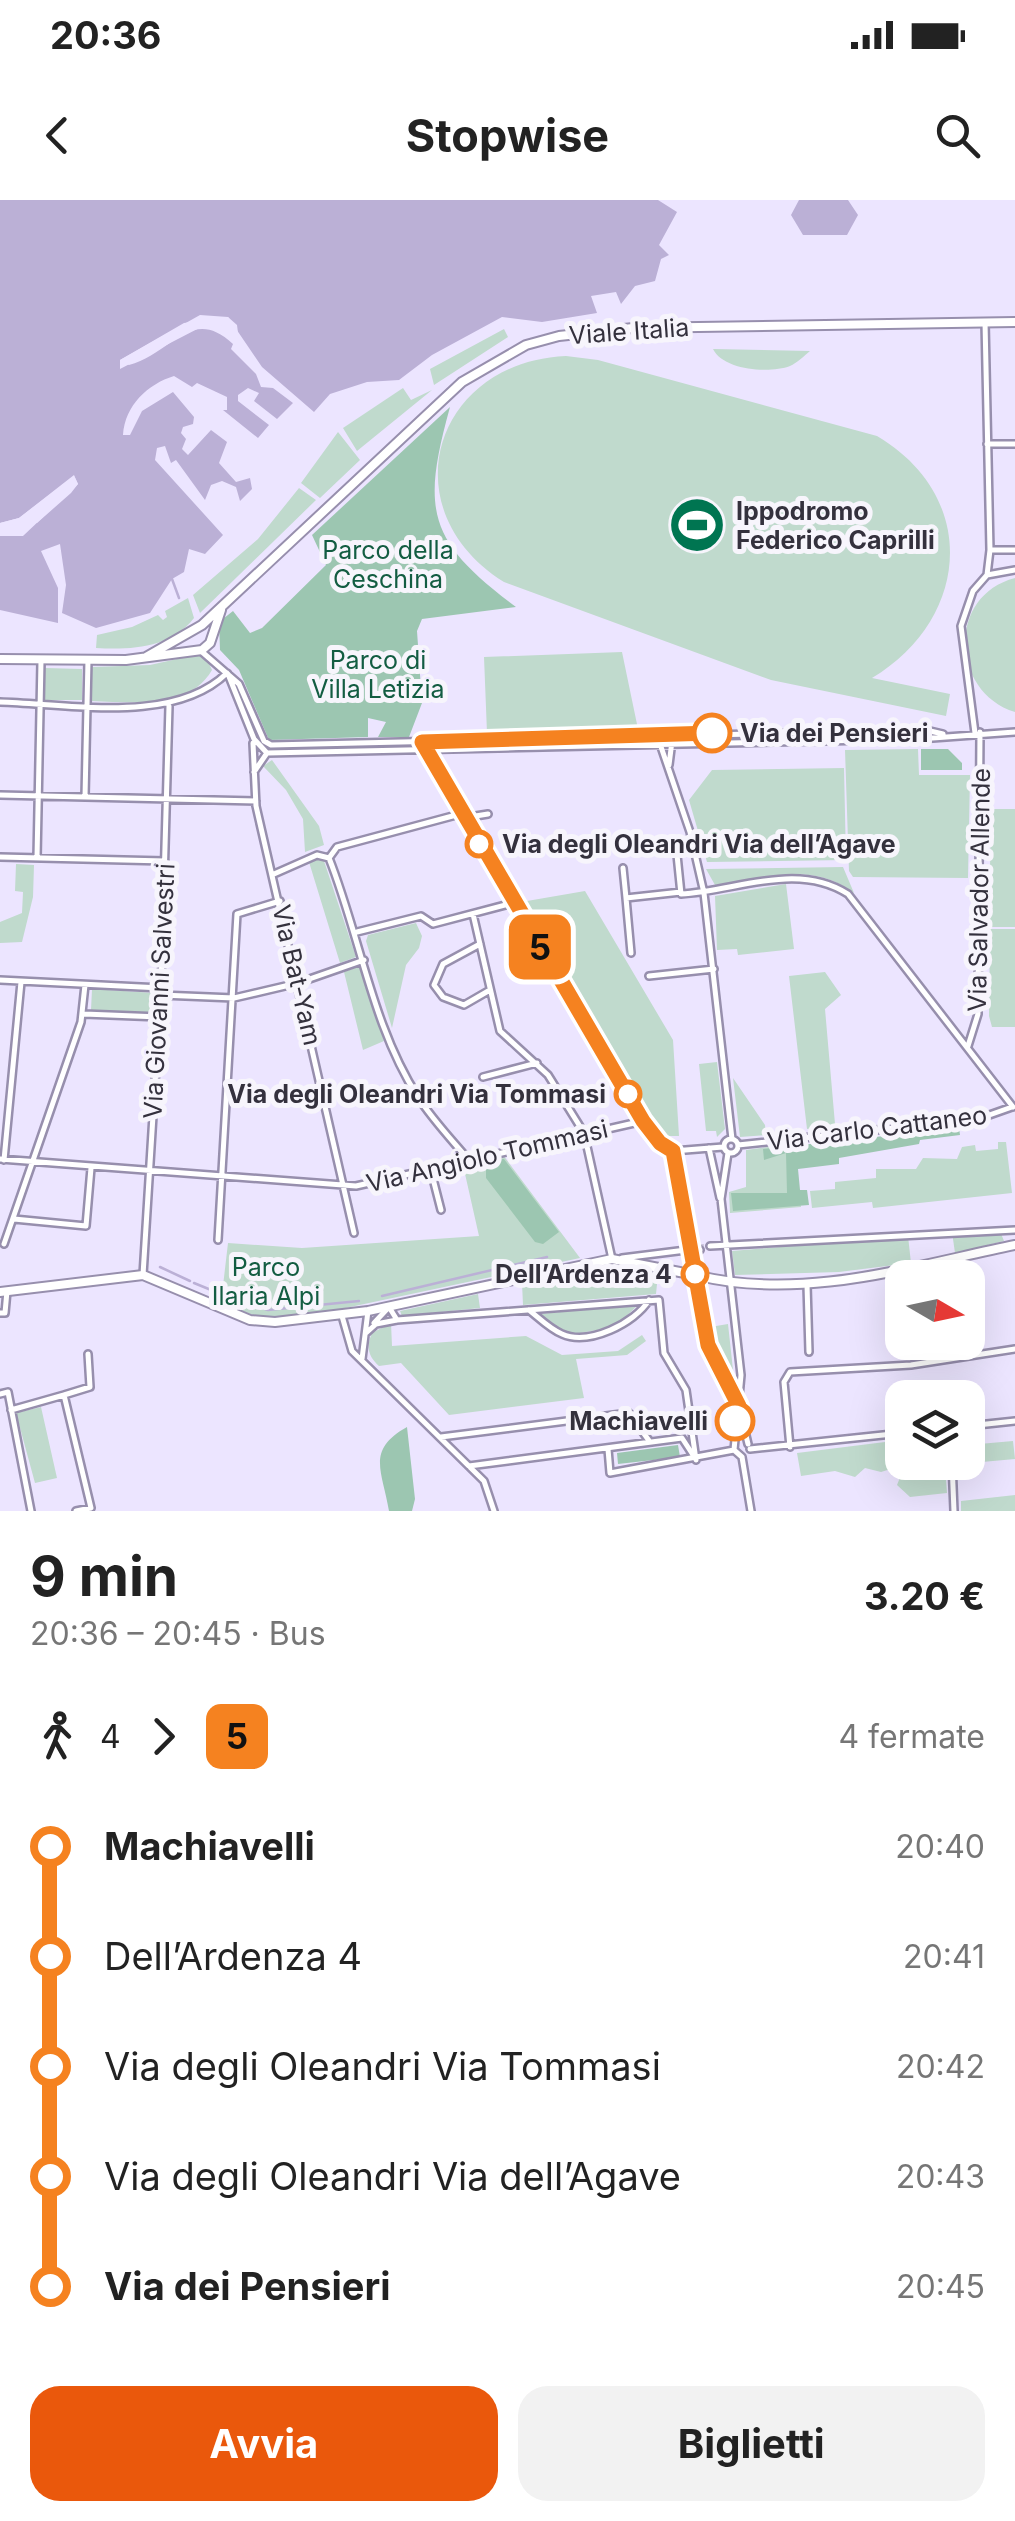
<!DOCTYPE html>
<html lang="it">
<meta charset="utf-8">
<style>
:root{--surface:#fff;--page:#f2f2f2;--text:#222;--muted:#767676;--accent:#ea580c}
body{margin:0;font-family:Inter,sans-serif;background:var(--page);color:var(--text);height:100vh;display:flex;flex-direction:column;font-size:38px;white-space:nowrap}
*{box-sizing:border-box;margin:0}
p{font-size:32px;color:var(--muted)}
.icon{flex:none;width:55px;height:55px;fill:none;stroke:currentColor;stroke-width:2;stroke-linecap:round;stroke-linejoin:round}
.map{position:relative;height:1311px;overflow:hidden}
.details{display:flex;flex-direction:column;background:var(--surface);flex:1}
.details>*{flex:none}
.badge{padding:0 20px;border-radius:15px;font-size:35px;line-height:65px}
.needle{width:65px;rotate:99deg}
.fabs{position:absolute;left:885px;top:1060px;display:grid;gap:20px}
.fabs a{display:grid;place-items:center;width:100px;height:100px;border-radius:20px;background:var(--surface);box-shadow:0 10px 40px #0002;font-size:50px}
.map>.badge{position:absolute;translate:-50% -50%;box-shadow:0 0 0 5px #fff}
.legs{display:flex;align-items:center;gap:15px;height:110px;padding:0 30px;font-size:32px}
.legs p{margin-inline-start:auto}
.headline{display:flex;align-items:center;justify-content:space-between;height:170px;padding:0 30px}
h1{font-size:55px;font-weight:700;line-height:75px}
.action{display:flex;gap:20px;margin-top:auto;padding:20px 30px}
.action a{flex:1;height:115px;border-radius:30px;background:var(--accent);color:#fff;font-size:40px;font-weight:700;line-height:115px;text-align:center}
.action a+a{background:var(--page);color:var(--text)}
ul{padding:0 30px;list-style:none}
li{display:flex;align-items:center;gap:35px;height:110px;font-size:38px}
li i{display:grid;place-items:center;width:15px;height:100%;margin:0 12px;background:currentColor}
li i::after{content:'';width:25px;height:25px;margin:-12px;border:8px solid;border-radius:50%;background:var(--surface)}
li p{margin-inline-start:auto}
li:first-child i{background:linear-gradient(#0000 50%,currentColor 0)}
li:last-child i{background:linear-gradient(currentColor 50%,#0000 0)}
.status{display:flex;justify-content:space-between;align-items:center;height:70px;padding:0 50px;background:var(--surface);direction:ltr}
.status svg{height:28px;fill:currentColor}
header{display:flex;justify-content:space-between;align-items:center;height:130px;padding:0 30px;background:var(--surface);font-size:45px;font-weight:700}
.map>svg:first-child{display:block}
.green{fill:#c0dacd}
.forest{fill:#9cc6b1}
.water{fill:#bbb0d6}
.pier{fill:#ece5ff}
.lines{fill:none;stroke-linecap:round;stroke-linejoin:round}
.stream{stroke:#bbb0d6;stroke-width:2.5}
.street-tunnel{stroke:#c7c1d8;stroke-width:5;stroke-dasharray:5 2.5;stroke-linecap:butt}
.street-casing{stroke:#978fad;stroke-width:10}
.secondary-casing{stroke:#978fad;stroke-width:12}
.street{stroke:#fff;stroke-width:5}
.secondary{stroke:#fff;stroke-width:8}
.street-bridge-casing{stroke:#978fad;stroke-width:10;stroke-linecap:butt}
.street-bridge{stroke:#fff;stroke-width:5}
.line-1-casing{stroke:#fff;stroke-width:22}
.line-1{stroke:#f58220;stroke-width:15}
.stop-1-dot{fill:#fff;stroke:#f58220;stroke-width:5}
.labels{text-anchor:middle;stroke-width:10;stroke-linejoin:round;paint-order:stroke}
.street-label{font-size:25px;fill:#34313d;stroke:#f7f5fc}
.poi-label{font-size:25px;font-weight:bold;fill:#34313d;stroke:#f7f5fc;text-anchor:start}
.park-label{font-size:25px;fill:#135d42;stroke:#f7f5fc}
.stop-label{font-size:25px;font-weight:bold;fill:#34313d;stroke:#f7f5fc;text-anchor:end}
</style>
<div class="status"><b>20:36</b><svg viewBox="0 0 49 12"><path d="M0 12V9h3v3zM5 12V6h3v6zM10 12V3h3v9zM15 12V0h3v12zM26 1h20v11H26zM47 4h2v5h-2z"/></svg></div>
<header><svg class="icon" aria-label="back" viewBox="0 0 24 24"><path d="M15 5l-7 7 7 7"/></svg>Stopwise<svg class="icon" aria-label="search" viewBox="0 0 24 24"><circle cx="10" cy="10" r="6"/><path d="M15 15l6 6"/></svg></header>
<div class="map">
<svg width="1015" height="1311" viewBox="0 0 1015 1311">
<rect width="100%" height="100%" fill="#ece5ff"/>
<path class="green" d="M504 129 508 137 434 185 430 169Z
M713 149 810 151C804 156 797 163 790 166 769 174 723 170 713 149Z
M566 156 598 160 877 236C980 297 970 419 872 478L950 494 946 516 771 480 504 382C389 310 433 162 566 156Z
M403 188 411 200 432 190 357 251 343 228Z
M338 232 360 260 320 298 301 283Z
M299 288 316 300 200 413 193 395 258 339Z
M1015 378V512C951 492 946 396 1015 378Z
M188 398 194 418C171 448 131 450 96 448L97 435 132 427 158 415 163 420 167 417 165 411Z
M622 452 638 529 487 533 484 457Z
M195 455 206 457 212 470C188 511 133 502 91 501L92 467 150 465Z
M45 468 82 469V500H45Z
M918 549 919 575H970L968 678 853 677 849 671 845 550Z
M272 560 319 626 324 645 305 652 303 619 286 590 263 566Z
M844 568 846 660 707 662 689 600 712 570Z
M991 609H1015V727H989Z
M322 655 356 757 340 763 309 662Z
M16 664 34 665 33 697 22 742 0 743V722L22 713 23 692 15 691Z
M843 667 854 693C808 659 765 681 715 685L706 669Z
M786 684 794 749 738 755 737 749 717 750 715 696Z
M585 691 673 840 679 936H668L658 928 528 711 527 701Z
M416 723 422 736 419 748 406 765 392 828 366 741 368 735Z
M990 729H1015V827H992L989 816Z
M360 766 384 841 363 850 344 772Z
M825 772 841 795 825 809 835 924 807 929 789 776Z
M92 789 155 793 154 813 91 810Z
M717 862 725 929 717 937 716 931H706L699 864Z
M733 878 765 925 766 935 740 937Z
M998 942H1006L1012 993 873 1008 872 1002 812 1008 810 991 835 989V982L876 978V969H916L923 958 957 959 962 947 975 945 976 951 998 949Z
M794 943 801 1007 730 1013 729 992 746 987V950Z
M503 955 580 1058 303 1117H259L221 1103 228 1043 302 1048 479 1036 463 965Z
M1000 1031 1004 1041 955 1053 952 1032Z
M908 1036 911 1063 839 1072 735 1075 732 1051Z
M609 1065 658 1074 656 1094 523 1105 522 1083Z
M478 1094 480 1108 402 1116 400 1111Z
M639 1104 615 1127 568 1135 540 1114Z
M391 1123 392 1146 526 1136 562 1155 618 1151 642 1135 646 1141 627 1155 576 1159 584 1198 449 1215 401 1163 379 1166C368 1156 366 1147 372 1133Z
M728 1124 734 1179 731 1181 710 1127Z
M41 1207 57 1278 35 1283 16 1213Z
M901 1240 904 1269 945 1266 947 1293 910 1297 897 1285 901 1275 897 1267 881 1272 865 1268 855 1277 835 1271 801 1276 797 1253Z
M1013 1241 1015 1259 960 1264 968 1262V1245Z
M1015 1295V1311H961V1301Z"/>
<path class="forest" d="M450 207C421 312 428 341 516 407L422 419 417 431 422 503 409 537H378L386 522 368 518V537L269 540 239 470 220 450 219 422 233 411 250 433 262 428 326 365 312 335Z
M921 549H948L962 563V570H921Z
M959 928 960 935 920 940 919 944 839 958V964L798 969 800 990H807L809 1005 733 1011 731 993H787L786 953 764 960 763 949Z
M504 959 559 1032 543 1044 535 1042 486 978V969L493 960Z
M407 1227 415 1299 412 1311H389C382 1270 366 1250 407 1227Z
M678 1245 680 1257 618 1264 617 1253Z"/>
<path class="water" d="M0 0H658L677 12 659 45 669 55 661 59 655 81 635 86 621 104 616 92 591 96 597 113 542 122 502 117 432 155 399 180 367 182 330 194 314 212 262 167 228 117 184 123 120 160 129 165C173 153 191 105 233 144L231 149 256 174 261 187 273 188 293 203 277 219 254 201 259 193 248 188 238 195V201L269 225 258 238 223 210H227V197L197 183 192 187 174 176C148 184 125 205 123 235H130L142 211 173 192 194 217 193 224 183 227 181 233 186 239 182 249 188 255 211 230 227 242 219 263 236 282 250 278 252 289 240 301 236 287 222 281 211 285 205 300 176 260 171 263 165 246 157 248 155 260 223 335 205 354 189 349 184 372 172 379 150 413 96 428 62 413 66 385 60 344 41 351 58 388V423L0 410V336H23L78 284 74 276 19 318 0 323Z
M799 0H848L858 15 847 35H803L791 15Z"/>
<path class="pier" d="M200 115 228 117 237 125 238 133 226 122H216L224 128 221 132 205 125 120 169V160Z
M74 275 78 284 71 293 37 323H29L73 282 22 322 0 328V323L19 318Z"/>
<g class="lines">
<path class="stream" d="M172 379 179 398
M160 1067 190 1081
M194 1083 216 1092
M222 1095 268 1110 359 1101
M382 1096 547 1057"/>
<path class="street-tunnel" d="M699 1047 710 1046"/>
<g class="street-casing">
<path id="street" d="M987 244H1015
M990 350H1015
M987 375 1015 370
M201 451 239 484 264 541 271 545 926 530 943 534
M228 474 254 539 267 553 919 539 1015 532
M0 502C69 504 174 525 227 473
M975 533 961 426 973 391 987 375 990 350 985 122
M657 535 690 632 704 693 732 939
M253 543 256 606 354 1033
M425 551 643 921 660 943 673 951 685 1014
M669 565 672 541
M254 572 267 553
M0 595 256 601
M85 597 88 460
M463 618 488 614
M676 645 681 694C737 691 797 661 848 694L1013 907
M0 657 165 661
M37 658 41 461
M329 658C360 736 372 826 418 897 432 919 451 939 467 958
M329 658 337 647 460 614
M623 668 626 698 681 692
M274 674 317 655 329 658
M626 698 631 753
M473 714 500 831 548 875 584 933 612 1059
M357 732 421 716 433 724 513 703
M480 744 443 764 434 785 443 797 464 805 490 790
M649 776 714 769
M0 780 161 788
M161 795 234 798 298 783 364 760
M84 814 160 817
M968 846 978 814 980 532
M483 877 537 863
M724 946a7 7 0 1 1 14 0a7 7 0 1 1-14 0Z
M738 945 978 919 1012 907
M709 948 720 998
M673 951 723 947
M728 953 721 999 741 1175 734 1250 742 1257
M0 959 356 986 643 921
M4 960 21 782
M430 967 441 1010
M14 1019 86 1026 91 968
M218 1040 237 714 280 701
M4 1044 81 822 85 785
M710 1046 1015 1030
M695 1049 700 1050
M622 1058 686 1050
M143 1075 161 788 169 506
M807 1085 809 1152
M529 1110C539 1118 550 1129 562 1134 589 1146 635 1123 649 1100
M0 1113H5L7 1091
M342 1116 352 1151 484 1281 494 1311
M374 1123 389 1107 397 1120
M366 1133 376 1124 397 1120 659 1100 664 1153 686 1190 696 1260
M708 1145 739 1206 748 1244
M362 1159 368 1111
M0 1194 8 1192 31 1311
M64 1195 90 1187 88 1154
M11 1210 64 1195 91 1308 76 1311
M968 1226 1015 1221
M441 1237 629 1213 650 1242
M790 1247 784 1182 790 1172 911 1165 1015 1149
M608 1249 610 1273 734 1250
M750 1249 902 1233
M742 1257 751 1311
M952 1262 954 1311
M469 1266 682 1238 695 1258"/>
</g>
<g class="secondary-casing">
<path id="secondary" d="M146 457 202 425 462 182 526 145 559 136 633 128 1015 122
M0 459 126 460 202 450 210 443 221 410
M699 1076C805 1101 912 1066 1015 1045
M0 1092 143 1075 250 1120 275 1122 368 1111 612 1059 690 1074"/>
</g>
<use href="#street" class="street"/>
<use href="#secondary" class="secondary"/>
<g class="street-bridge-casing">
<path id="street-bridge" d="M685 1014 708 1145"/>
</g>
<use href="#street-bridge" class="street-bridge"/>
</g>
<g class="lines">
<g class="line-1-casing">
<path id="line-1" d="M712 533 422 542 643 921 660 943 673 951 708 1145 739 1206 735 1221"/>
</g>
<use href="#line-1" class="line-1"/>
</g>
<defs>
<g id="stadium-disc" transform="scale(2.875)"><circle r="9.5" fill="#007551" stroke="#f7f5fc"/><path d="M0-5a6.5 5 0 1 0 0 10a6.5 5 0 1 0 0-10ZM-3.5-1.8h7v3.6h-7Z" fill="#fff"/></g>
</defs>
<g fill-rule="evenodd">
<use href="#stadium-disc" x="697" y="325"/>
</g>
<g class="stop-1-dot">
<circle cx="712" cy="533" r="18"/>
<circle cx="479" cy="644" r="12"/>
<circle cx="628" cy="894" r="12"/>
<circle cx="695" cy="1074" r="12"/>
<circle cx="735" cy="1221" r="18"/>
</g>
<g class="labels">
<g class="street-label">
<text transform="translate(629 131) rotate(-4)" y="9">Viale Italia</text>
<text transform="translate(979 690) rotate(-89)" y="9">Via Salvador Allende</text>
<text transform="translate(297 775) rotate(77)" y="9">Via Bat-Yam</text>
<text transform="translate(159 791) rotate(-87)" y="9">Via Giovanni Salvestri</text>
<text transform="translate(877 928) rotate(-7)" y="9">Via Carlo Cattaneo</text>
<text transform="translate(487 956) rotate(-13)" y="9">Via Angiolo Tommasi</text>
</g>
<g class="poi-label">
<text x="736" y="320">Ippodromo<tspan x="736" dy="29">Federico Caprilli</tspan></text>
</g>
<g class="park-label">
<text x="388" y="359">Parco della<tspan x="388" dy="29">Ceschina</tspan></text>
<text x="378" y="469">Parco di<tspan x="378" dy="29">Villa Letizia</tspan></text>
<text x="266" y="1076">Parco<tspan x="266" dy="29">Ilaria Alpi</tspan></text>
</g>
<g class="stop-label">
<text x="740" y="542" text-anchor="start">Via dei Pensieri</text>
<text x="502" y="653" text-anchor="start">Via degli Oleandri Via dell’Agave</text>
<text x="606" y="903">Via degli Oleandri Via Tommasi</text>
<text x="672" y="1083">Dell’Ardenza 4</text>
<text x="708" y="1230">Machiavelli</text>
</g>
</g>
</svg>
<div class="fabs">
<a><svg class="needle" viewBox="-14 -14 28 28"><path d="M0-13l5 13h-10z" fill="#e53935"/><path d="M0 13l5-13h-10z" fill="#767676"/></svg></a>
<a><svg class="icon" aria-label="layers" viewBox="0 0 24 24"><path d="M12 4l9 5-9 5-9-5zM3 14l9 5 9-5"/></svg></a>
</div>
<b class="badge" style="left:540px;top:747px;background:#f58220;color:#111">5</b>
</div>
<section class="details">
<div class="headline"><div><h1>9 min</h1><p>20:36 – 20:45 · Bus</p></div><b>3.20 €</b></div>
<div class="legs"><svg class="icon" aria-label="walk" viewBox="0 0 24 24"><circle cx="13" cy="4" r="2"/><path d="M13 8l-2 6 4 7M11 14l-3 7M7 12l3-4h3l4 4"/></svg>4<svg class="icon" aria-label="forward" viewBox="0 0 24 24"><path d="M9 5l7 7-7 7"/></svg><b class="badge" style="background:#f58220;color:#111">5</b><p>4 fermate</p></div>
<ul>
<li><i style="color:#f58220"></i><b>Machiavelli</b><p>20:40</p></li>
<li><i style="color:#f58220"></i><span>Dell’Ardenza 4</span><p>20:41</p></li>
<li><i style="color:#f58220"></i><span>Via degli Oleandri Via Tommasi</span><p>20:42</p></li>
<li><i style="color:#f58220"></i><span>Via degli Oleandri Via dell’Agave</span><p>20:43</p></li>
<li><i style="color:#f58220"></i><b>Via dei Pensieri</b><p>20:45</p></li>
</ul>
<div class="action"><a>Avvia</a><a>Biglietti</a></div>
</section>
